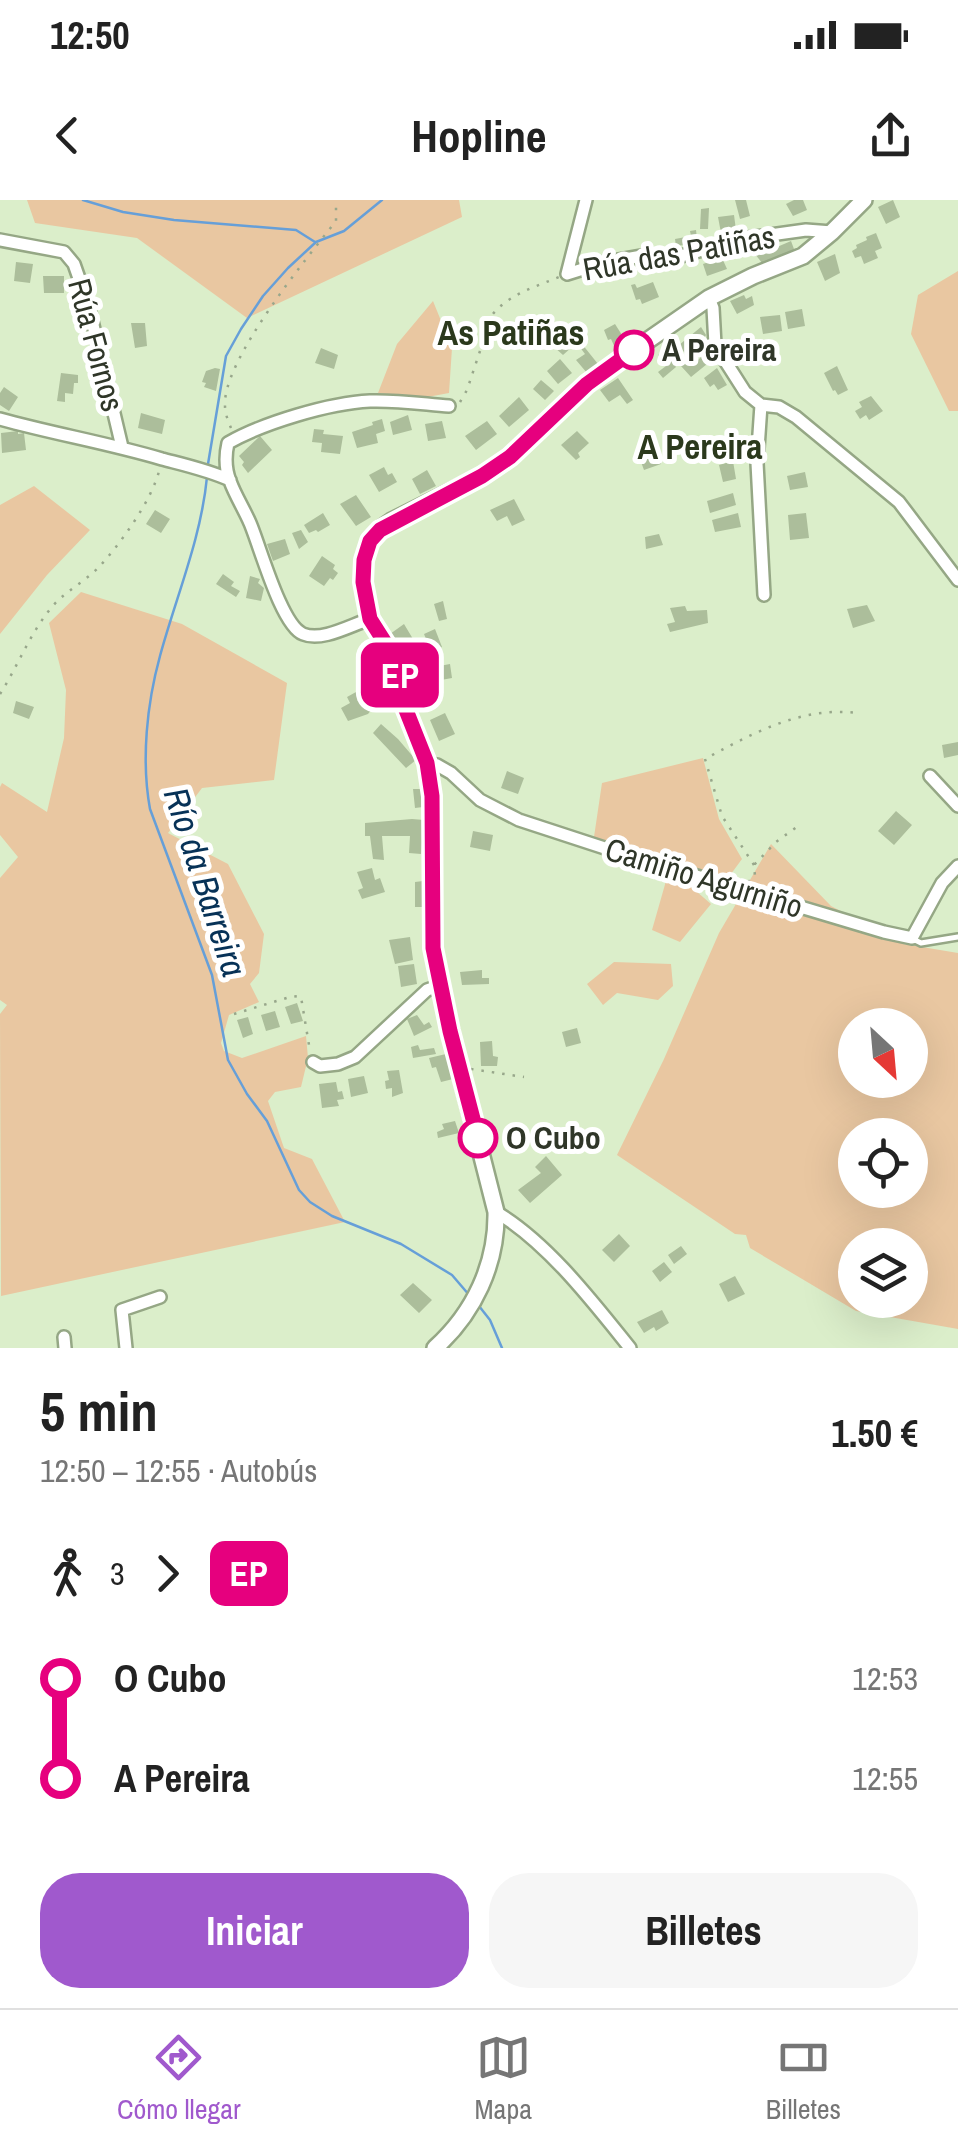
<!DOCTYPE html>
<html lang="es">
<meta charset="utf-8">
<style>
:root{--surface:#fff;--page:#f6f6f6;--text:#222;--muted:#767676;--line:#e0e0e0;--accent:#a059cd}
body{margin:0;font-family:"Archivo Narrow",sans-serif;background:var(--page);color:var(--text);height:100vh;display:flex;flex-direction:column;font-size:38px;white-space:nowrap}
*{box-sizing:border-box;margin:0}
p{font-size:32px;color:var(--muted)}
.icon{flex:none;width:55px;height:55px;fill:none;stroke:currentColor;stroke-width:2;stroke-linecap:round;stroke-linejoin:round}
.map{position:relative;height:1148px;overflow:hidden}
.panel{display:flex;flex-direction:column;background:var(--surface);flex:1}
.panel>*{flex:none}
.badge{padding:0 20px;border-radius:15px;font-size:35px;line-height:65px}
.needle{width:65px;rotate:154deg}
.fabs{position:absolute;left:838px;top:808px;display:grid;gap:20px}
.fabs a{display:grid;place-items:center;width:90px;height:90px;border-radius:50%;background:var(--surface);box-shadow:0 10px 40px #0002;font-size:50px}
.map>.badge{position:absolute;translate:-50% -50%;box-shadow:0 0 0 5px #fff}
.legs{display:flex;align-items:center;gap:15px;height:110px;padding:0 40px;font-size:32px}
.legs p{margin-inline-start:auto}
.summary{display:flex;align-items:center;justify-content:space-between;height:170px;padding:0 40px}
h1{font-size:55px;font-weight:700;line-height:75px}
.cta{display:flex;gap:20px;margin-top:auto;padding:20px 40px}
.cta a{flex:1;height:115px;border-radius:40px;background:var(--accent);color:#fff;font-size:40px;font-weight:700;line-height:115px;text-align:center}
.cta a+a{background:var(--page);color:var(--text)}
ul{padding:0 40px;list-style:none}
li{display:flex;align-items:center;gap:35px;height:100px;font-size:38px}
li i{display:grid;place-items:center;width:15px;height:100%;margin:0 12px;background:currentColor}
li i::after{content:'';width:25px;height:25px;margin:-12px;border:8px solid;border-radius:50%;background:var(--surface)}
li p{margin-inline-start:auto}
li:first-child i{background:linear-gradient(#0000 50%,currentColor 0)}
li:last-child i{background:linear-gradient(currentColor 50%,#0000 0)}
.status{display:flex;justify-content:space-between;align-items:center;height:70px;padding:0 50px;background:var(--surface);direction:ltr}
.status svg{height:28px;fill:currentColor}
header{display:flex;justify-content:space-between;align-items:center;height:130px;padding:0 40px;background:var(--surface);font-size:45px;font-weight:700}
.tab-bar{display:flex;justify-content:space-around;align-items:center;height:140px;border-top:2px solid var(--line);background:var(--surface);font-size:28px;color:var(--muted)}
.tab-bar a{display:grid;justify-items:center;gap:5px}
.tab-bar .current{color:var(--accent)}
.map>svg:first-child{display:block}
.green{fill:#e9c7a1;fill-rule:evenodd}
.lines{fill:none;stroke-linecap:round;stroke-linejoin:round}
.stream{stroke:#669fd8;stroke-width:2.5}
.building{fill:#acbe9b}
.lane-casing{stroke:#95a785;stroke-width:10}
.street-casing{stroke:#95a785;stroke-width:16}
.secondary-casing{stroke:#95a785;stroke-width:20}
.path{stroke:#98a78b;stroke-width:2.5;stroke-dasharray:2.5 8;stroke-linecap:butt}
.lane{stroke:#fff;stroke-width:5}
.street{stroke:#fff;stroke-width:11}
.secondary{stroke:#fff;stroke-width:15}
.line-1-casing{stroke:#fff;stroke-width:22}
.line-1{stroke:#e6007e;stroke-width:15}
.stop-1-dot{fill:#fff;stroke:#e6007e;stroke-width:5}
.labels{text-anchor:middle;stroke-width:10;stroke-linejoin:round;paint-order:stroke}
.street-label{font-size:32px;fill:#2f3628;stroke:#fff}
.stop-label{font-size:32px;font-weight:bold;fill:#2f3628;stroke:#fff;text-anchor:start}
.neighbourhood-label{font-size:35px;font-weight:bold;fill:#2b391c;stroke:#fff}
.water-label{font-size:35px;font-style:italic;fill:#073257;stroke:#fff}
</style>
<div class="status"><b>12:50</b><svg viewBox="0 0 49 12"><path d="M0 12V9h3v3zM5 12V6h3v6zM10 12V3h3v9zM15 12V0h3v12zM26 1h20v11H26zM47 4h2v5h-2z"/></svg></div>
<header><svg class="icon" aria-label="back" viewBox="0 0 24 24"><path d="M15 5l-7 7 7 7"/></svg>Hopline<svg class="icon" aria-label="share" viewBox="0 0 24 24"><path d="M12 15V3M7 8l5-5 5 5M5 13v7h14v-7"/></svg></header>
<div class="map">
<svg width="958" height="1148" viewBox="0 0 958 1148">
<rect width="100%" height="100%" fill="#dbeeca"/>
<path class="green" d="M27 0H459L462 17 247 118 137 38 35 23Z
M958 71V211H949L911 134 918 95Z
M433 101 452 148 449 193 422 198 378 193 397 144Z
M34 286 90 330 47 375 0 434V305Z
M81 392 182 424 287 483 274 580 202 588 168 633 228 664 264 734 259 773 250 784 259 802 229 815 221 843 224 851 242 858 306 836 308 858 301 887 275 892 268 901 284 948 312 959 345 1022 1 1096 0 814 7 805 0 800V678L18 657 0 635V587L2 583 47 612 64 538 66 490 49 423Z
M703 558 719 619 742 659 728 678 594 637 602 583Z
M771 644 831 706 904 744 958 753V1129L856 1111 750 1048 746 1035 735 1034 617 955 664 859 719 733ZM855 825H910V880H855ZM855 935H910V990H855ZM855 1045H910V1100H855Z
M682 679 711 704 680 742 652 730 666 681Z
M614 762 671 764 673 786 658 800 617 793 603 805 587 784Z"/>
<g class="lines">
<path class="stream" d="M83 0 123 12 174 20 296 30 315 42
M208 264 226 156 241 129 263 96 288 68 316 42 344 31 382 0
M207 277C201 339 176 397 160 456 147 503 141 560 150 609L212 775 228 860 247 894 267 921 299 990 310 1002 332 1016 401 1044 452 1075 470 1096
M479 1106 490 1120 502 1148"/>
</g>
<path class="building" d="M735 0H746L750 16 740 19Z
M794 0H803L807 10 793 16 786 4Z
M893 0 900 17 886 24 878 7Z
M709 8 708 29H700L701 9Z
M734 15 736 30 721 33 718 17Z
M696 30 698 47 684 49V45L676 46 675 39 691 36 690 31Z
M876 33 882 48 875 51 878 58 864 64 861 56 855 58 852 51 857 48 856 45 867 40 866 37Z
M768 41 770 50 791 41 794 49 791 53 774 61 762 63 755 54 760 51 758 45Z
M718 49 727 69 707 76 703 64 715 60 712 52Z
M835 54 840 73 825 81 817 62Z
M16 62 33 64 30 83 14 81Z
M43 76H64V93H44Z
M653 82 659 97 642 104 640 99 636 100 631 85 635 84 637 88Z
M744 95 746 99 752 96 754 105 737 114 730 101Z
M802 109 805 126 788 129 785 112Z
M780 115 782 131 763 134 760 117Z
M131 123H145L147 146 135 148Z
M615 124 627 143 616 150 611 139 608 140 604 130Z
M701 127 706 135 701 144 686 155 679 145Z
M574 134 598 164 587 173 576 160 585 154 579 146 574 150 572 147 563 155 554 147Z
M673 144 683 156 673 163 676 167 663 178 658 172 666 166 658 155Z
M321 148 338 155 334 169 315 163Z
M706 152 712 160 691 177 681 166 691 158 695 163Z
M560 159 572 173 558 184 547 171Z
M837 166 848 190 838 195 835 190 833 191 824 173Z
M215 168 220 169 216 191 204 187 206 183 202 182 206 171Z
M717 168 727 185 718 190 714 184 710 187 704 178Z
M61 173 78 175V183H74L73 194 65 193V202L57 201Z
M618 178 633 200 627 204 620 195 609 202 600 190Z
M541 180 554 191 545 200 533 189Z
M4 187 18 197 9 211 0 205V193Z
M871 196 883 211 869 220 866 215 860 219 855 211 862 207 859 202Z
M519 197 529 210 509 227 499 216Z
M141 213 165 220 162 234 138 228Z
M408 215 412 230 393 235 390 222Z
M382 219 385 231 376 234 378 243 357 248 352 232 373 225 372 222Z
M442 221 446 238 428 241 425 224Z
M487 221 497 234 476 250 465 236Z
M314 229 324 230 323 234 343 236 340 254 321 252 322 243 312 242Z
M18 231V234L24 233 26 250 2 253 1 233Z
M577 231 589 243 578 253 580 257 576 260 561 245Z
M260 236 272 250 248 273 242 265 244 262 239 256Z
M654 245 661 264 644 270 637 251Z
M733 261 736 279 723 282 719 265Z
M384 267 388 275 392 273 397 282 379 292 369 275Z
M427 270 436 286 420 294 412 279Z
M805 272 808 287 790 290 787 276Z
M733 293 736 305 710 313 707 301Z
M356 295 371 317 356 326 340 304Z
M514 299 525 320 512 326 507 316 497 321 490 310Z
M155 310 170 319 161 333 146 324Z
M323 313 330 325 318 332 316 330 309 333 304 325Z
M738 313 741 327 715 332 712 320Z
M806 313 809 338 790 340 788 315Z
M301 330 308 342 299 349 292 333Z
M659 334 663 345 646 349 645 337Z
M285 339 290 354 273 361 267 344Z
M322 356 335 365 333 369 338 373 333 380 330 378 324 386 309 376Z
M223 374 234 382 231 386 240 391 236 397 216 384Z
M250 376 260 379 258 383 264 388 261 401 246 398Z
M443 401 447 419 439 421 434 404Z
M867 405 875 421 853 428 847 409Z
M685 406 687 411 707 410 708 423 670 432 667 424 675 422 670 408Z
M404 424 416 444 402 451 390 434Z
M435 429 442 447 426 453 421 441 426 439 424 434Z
M375 453 391 469 381 479 365 463Z
M427 457 429 468 450 464 452 478 430 482 429 474 418 476 415 459Z
M426 478 427 492 414 493 413 480Z
M383 484 386 489 379 493 381 498 369 504 372 509 368 514 348 521 341 508 350 503 347 497 356 492 359 498Z
M16 501 34 507 29 519 13 513Z
M445 513 455 534 439 541 430 520Z
M381 524 398 539 416 560 406 568 373 533Z
M958 542V555L944 558 942 545Z
M507 571 524 578 518 594 501 588Z
M413 589H423V607L415 608Z
M896 611 912 625 894 645 878 631Z
M412 619 424 620 421 654 409 653 410 636H382L384 660 373 659 370 636H365V623Z
M473 631 493 635 490 651 470 647Z
M372 668 375 680 380 678 385 692 362 699 358 690 363 688 357 672Z
M423 681 422 707H415V682Z
M410 737 413 760 395 764 389 740Z
M414 764 417 784 401 787 398 766Z
M482 770V778H489V784L462 785 460 772Z
M297 803 303 821 291 824 285 807Z
M275 811 280 827 266 831 261 815Z
M417 815 424 825 429 822 432 827 414 836 407 819Z
M248 817 253 834 243 838 237 820Z
M577 828 581 843 566 847 562 832Z
M492 841 493 856 498 857 497 866H481L480 842Z
M418 845 420 850 434 848 436 854 413 858 411 847Z
M446 854 453 879 441 882 436 867 432 868 429 858Z
M399 870 403 893 392 897V888L386 889 385 881 389 880 387 871Z
M364 876 368 893 351 897 348 879Z
M336 882 338 892 342 891 344 899 337 900 339 906 322 908 319 884Z
M455 921 459 933 438 938 437 932 444 929 442 924Z
M546 956 562 975 530 1003 518 990 541 973 535 967Z
M619 1034 630 1046 614 1062 602 1050Z
M681 1046 687 1054 674 1064 668 1055Z
M664 1062 672 1072 660 1082 652 1071Z
M735 1076 745 1094 728 1102 719 1084Z
M413 1083 432 1100 419 1113 400 1095Z
M662 1110 669 1123 656 1131 654 1127 644 1133 637 1122Z"/>
<g class="lines">
<g class="lane-casing">
<path id="lane" d="M915 740 921 743 958 737"/>
</g>
<g class="street-casing">
<path id="street" d="M586 0 567 74 602 63 642 56H681L741 39 806 30 832 32
M0 40 64 52 74 64 88 104 122 247
M709 98 713 108 715 145 745 192 761 205 779 207 796 217 899 302 958 380
M761 205 757 263 764 395
M0 219C54 234 108 243 162 259 185 265 208 270 230 280
M370 419C351 425 322 442 303 434 281 425 260 346 250 323 244 309 235 295 230 281 225 268 225 256 228 243 263 223 329 203 370 201 396 200 423 204 449 206
M427 563 437 565 451 573 480 600 519 620 623 654 884 732 912 738 942 683 958 666
M930 576 958 606
M313 862 320 866 338 864 355 857 427 790 441 785
M496 1012C547 1042 593 1102 630 1148
M64 1137 65 1148
M126 1148 122 1110 160 1097"/>
</g>
<g class="secondary-casing">
<path id="secondary" d="M435 1148C474 1113 497 1064 496 1012L450 831 433 748 432 596 427 563 406 510 396 460 370 419 363 382 364 361 370 341 379 330 392 321 482 276 510 257 587 185 634 150 709 98 753 76 803 56 832 32 864 0"/>
</g>
<path class="path" d="M460 202 467 190 492 115C509 94 535 87 559 77
M231 228C228 221 225 213 225 206 222 161 307 58 336 21V0
M0 494C18 466 29 435 51 408 64 392 83 383 98 368 119 346 152 300 159 271
M754 665 722 616 705 559C753 533 802 506 858 513
M748 682 755 676 754 665 776 642 798 626
M234 814 293 796 301 797 310 851
M471 869 524 877"/>
<use href="#lane" class="lane"/>
<use href="#street" class="street"/>
<use href="#secondary" class="secondary"/>
</g>
<g class="lines">
<g class="line-1-casing">
<path id="line-1" d="M478 938 450 831 433 748 432 596 427 563 406 510 396 460 370 419 363 382 364 360 370 341 380 330 482 276 510 257 587 184 634 150"/>
</g>
<use href="#line-1" class="line-1"/>
</g>
<g class="stop-1-dot">
<circle cx="634" cy="150" r="18"/>
<circle cx="478" cy="938" r="18"/>
</g>
<g class="labels">
<g class="street-label">
<text transform="translate(679 53) rotate(-10)" y="11">Rúa das Patiñas</text>
<text transform="translate(96 145) rotate(75)" y="11">Rúa Fornos</text>
<text transform="translate(704 678) rotate(17)" y="11">Camiño Agurniño</text>
</g>
<g class="stop-label">
<text x="662" y="161">A Pereira</text>
<text x="506" y="949">O Cubo</text>
</g>
<g class="neighbourhood-label">
<text x="511" y="145">As Patiñas</text>
<text x="700" y="259">A Pereira</text>
</g>
<g class="water-label">
<text transform="translate(205 682) rotate(72)" y="12">Río da Barreira</text>
</g>
</g>
</svg>
<div class="fabs">
<a><svg class="needle" viewBox="-14 -14 28 28"><path d="M0-13l5 13h-10z" fill="#e53935"/><path d="M0 13l5-13h-10z" fill="#767676"/></svg></a>
<a><svg class="icon" aria-label="locate" viewBox="0 0 24 24"><circle cx="12" cy="12" r="6"/><path d="M12 2v4M12 18v4M2 12h4M18 12h4"/></svg></a>
<a><svg class="icon" aria-label="layers" viewBox="0 0 24 24"><path d="M12 4l9 5-9 5-9-5zM3 14l9 5 9-5"/></svg></a>
</div>
<b class="badge" style="left:400px;top:475px;background:#e6007e;color:#fff">EP</b>
</div>
<section class="panel">
<div class="summary"><div><h1>5 min</h1><p>12:50 – 12:55 · Autobús</p></div><b>1.50 €</b></div>
<div class="legs"><svg class="icon" aria-label="walk" viewBox="0 0 24 24"><circle cx="13" cy="4" r="2"/><path d="M13 8l-2 6 4 7M11 14l-3 7M7 12l3-4h3l4 4"/></svg>3<svg class="icon" aria-label="forward" viewBox="0 0 24 24"><path d="M9 5l7 7-7 7"/></svg><b class="badge" style="background:#e6007e;color:#fff">EP</b></div>
<ul>
<li><i style="color:#e6007e"></i><b>O Cubo</b><p>12:53</p></li>
<li><i style="color:#e6007e"></i><b>A Pereira</b><p>12:55</p></li>
</ul>
<div class="cta"><a>Iniciar</a><a>Billetes</a></div>
</section>
<nav class="tab-bar">
<a class="current"><svg class="icon" aria-label="directions" viewBox="0 0 24 24"><path d="M12 3l9 9-9 9-9-9zM9 14v-3h6M13 9l2 2-2 2"/></svg>Cómo llegar</a>
<a><svg class="icon" aria-label="map" viewBox="0 0 24 24"><path d="M3 6l6-2 6 2 6-2v14l-6 2-6-2-6 2zM9 4v14M15 6v14"/></svg>Mapa</a>
<a><svg class="icon" aria-label="tickets" viewBox="0 0 24 24"><path d="M3 7h18v10H3zM15 7v10"/></svg>Billetes</a>
</nav>
